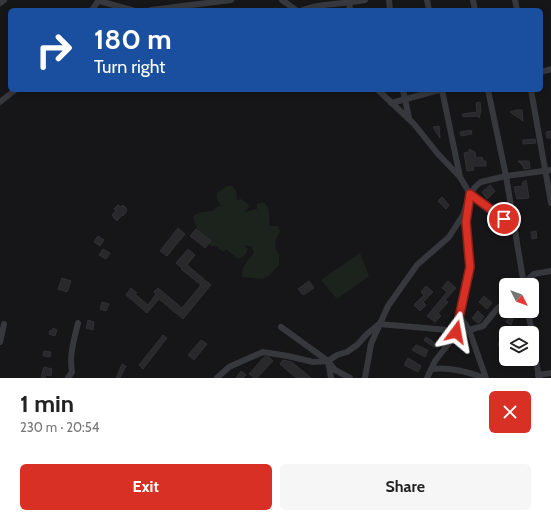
<!DOCTYPE html>
<meta charset="utf-8">
<style>
:root{--surface:#fff;--page:#f6f6f6;--text:#222;--muted:#767676;--accent:#d93025}
body{margin:0;font-family:Cabin,sans-serif;background:var(--page);color:var(--text);height:100vh;display:flex;flex-direction:column;font-size:15px;white-space:nowrap}
*{box-sizing:border-box;margin:0}
p{font-size:13px;color:var(--muted)}
.icon{flex:none;width:22px;height:22px;fill:none;stroke:currentColor;stroke-width:2;stroke-linecap:round;stroke-linejoin:round}
.map{position:relative;height:378px;overflow:hidden}
.details{display:flex;flex-direction:column;background:var(--surface);flex:1}
.details>*{flex:none}
.hud{position:absolute;left:8px;top:8px;width:535px;height:84px;border-radius:6px;box-shadow:0 2px 6px #0003;background:#1a4fa0;color:#fff;overflow:hidden}
.needle{width:26px;rotate:132deg}
.controls{position:absolute;left:499px;top:278px;display:grid;gap:8px}
.controls a{display:grid;place-items:center;width:40px;height:40px;border-radius:6px;background:var(--surface);box-shadow:0 2px 6px #0003;font-size:20px}
.pin{position:absolute;display:grid;place-items:center;width:34px;height:34px;color:#fff;margin:-17px;border:2px solid #fff;border-radius:50%;box-shadow:0 1px 4px #0007}
.me{position:absolute;width:44px;margin:-22px;rotate:13deg;stroke-linejoin:round;filter:drop-shadow(0 0 3px #0008)}
.turn{display:flex;align-items:center;gap:14px;height:84px;padding:0 20px;font-size:18px}
.turn .icon{width:52px;height:52px;stroke-width:2.5}
.turn b{display:block;font-size:28px;line-height:34px}
.round{display:grid;place-items:center;flex:none;width:42px;height:42px;border-radius:6px;background:var(--page)}
.headline{display:flex;align-items:center;justify-content:space-between;height:68px;padding:0 20px}
h1{font-size:24px;font-weight:700;line-height:30px}
.button{display:flex;gap:8px;margin-top:auto;padding:8px 20px}
.button a{flex:1;height:46px;border-radius:6px;background:var(--accent);color:#fff;font-size:16px;font-weight:700;line-height:46px;text-align:center}
.button a+a{background:var(--page);color:var(--text)}
.map>svg:first-child{display:block}
.green{fill:#1c231d}
.building{fill:#29292c;stroke:#303034}
.lines{fill:none;stroke-linecap:round;stroke-linejoin:round}
.minor{stroke:#37383d;stroke-width:6}
.route-casing{stroke:#8d1f18;stroke-width:10}
.route{stroke:#d93025;stroke-width:7}
</style>
<div class="map">
<svg width="551" height="378" viewBox="0 0 551 378">
<rect width="100%" height="100%" fill="#161618"/>
<g class="green">
<path d="M227,186H232L236,191L237,200L241,199L248,204L249,207L245,212L257,209V204L263,202C272,208 268,217 270,226H278L280,232C275,239 273,248 279,255V265L268,276L263,279L242,277C241,267 248,260 254,253L252,247L246,245L245,246L248,249C246,255 244,257 238,259L226,249L223,252L216,246H211C203,238 193,227 194,215L203,212L213,211L217,207L221,206L217,199V193Z"/>
<polygon points="360,253 369,276 337,299 321,280"/>
</g>
<g class="building">
<polygon points="480,102 481,111 479,118 478,116 463,117 462,114 477,112 476,103"/>
<polygon points="516,110 522,110 523,121 510,112"/>
<polygon points="439,126 440,138 433,127"/>
<polygon points="471,130 472,134 461,136 460,132"/>
<polygon points="551,131 551,138 547,138 546,132"/>
<polygon points="535,139 536,143 523,144 523,140"/>
<polygon points="469,149 475,152 476,158 482,157 483,161 486,161 486,166 473,166 474,170 467,171 464,153 469,152"/>
<polygon points="518,161 529,161 530,168 524,169 523,166"/>
<polygon points="526,180 529,198 517,199 514,187 523,186 522,183"/>
<polygon points="490,185 495,191 487,199 482,192"/>
<polygon points="442,197 449,205 446,209 438,201"/>
<polygon points="118,205 121,207 123,205 127,209 125,210 127,211 123,216 122,215 117,221 113,217 114,216 112,215 116,210 114,209"/>
<polygon points="178,228 185,234 167,256 160,251"/>
<polygon points="196,229 211,241 205,248 190,236"/>
<polygon points="536,231 537,238 532,239 531,232"/>
<polygon points="98,236 104,240 100,246 94,242"/>
<polygon points="103,249 110,253 106,259 99,255"/>
<polygon points="188,249 195,255 187,265 211,285 183,319 159,299 147,313 126,295 131,288 137,293 135,294 148,305 156,294 154,292 158,288 182,308 201,285 181,269 182,268 176,263"/>
<polygon points="62,278 71,281 67,292 58,289"/>
<polygon points="309,281 314,288 303,295 298,289"/>
<polygon points="448,281 456,288 445,300 448,302 438,313 441,316 435,322 427,316 447,292 442,288"/>
<polygon points="426,286 433,292 423,302 426,305 420,311 414,305 424,295 421,292"/>
<polygon points="484,296 492,303 487,309 479,302"/>
<polygon points="102,302 109,304 106,311 100,309"/>
<polygon points="478,311 484,317 480,322 478,323 472,318"/>
<polygon points="510,315 514,317 511,325 506,322"/>
<polygon points="88,320 94,322 93,330 86,328"/>
<polygon points="53,328 57,330 55,336 49,334 50,330 52,331"/>
<polygon points="163,335 167,338 143,369 139,365"/>
<polygon points="501,335 506,337 503,348 498,346"/>
<polygon points="426,337 438,345 435,348 424,340"/>
<polygon points="201,340 207,344 194,360 188,355"/>
<polygon points="416,345 428,350 425,357 412,350"/>
<polygon points="44,351 51,352 50,357 43,356"/>
<polygon points="264,357 269,357 273,361 257,378 254,378 249,374"/>
<polygon points="408,358 421,366 418,372 404,365"/>
<polygon points="283,360 292,362 311,378 296,378 280,364"/>
<polygon points="122,364 126,366 120,378 116,378"/>
<polygon points="44,367 52,369 51,376 46,375 45,378 41,377"/>
<polygon points="241,371 246,375 243,378 236,378"/>
</g>
<g class="lines">
<g class="minor">
<polyline points="282,0 296,10"/>
<polyline points="349,0 350,10"/>
<polyline points="389,0 390,10"/>
<polyline points="427,0 429,10"/>
<polyline points="473,0 475,10"/>
<polyline points="515,0 517,10"/>
<polyline points="99,1 132,10"/>
<polyline points="0,3 4,0"/>
<polyline points="92,10 99,0"/>
<polyline points="151,10 231,0"/>
<path d="M303,10C319,3 346,4 365,0"/>
<polyline points="541,72 551,69"/>
<polyline points="378,90 414,124 438,154 460,177 470,194 515,228"/>
<polyline points="403,90 409,118"/>
<polyline points="442,90 460,177"/>
<polyline points="488,90 506,176 524,285"/>
<polyline points="531,90 551,203"/>
<polyline points="0,102 15,90"/>
<polyline points="391,103 439,90"/>
<polyline points="522,285 534,274 551,271"/>
<polyline points="528,311 532,333"/>
<polyline points="459,315 469,330 483,326 497,309 506,301"/>
<polyline points="281,327 328,361 335,370 350,378"/>
<polyline points="456,332 470,267 467,229 468,207"/>
<polyline points="532,336 539,378"/>
<polyline points="0,342 4,324"/>
<path d="M432,369C451,367 467,372 485,378"/>
<polyline points="538,375 551,373"/>
<path d="M68,378L72,372C69,355 74,340 78,323"/>
<polyline points="217,378 229,367 263,352 288,356 313,362 328,361"/>
<polyline points="331,378 328,361 337,355 347,352 357,345 367,334 379,324 448,330 456,332 456,335"/>
<polyline points="365,378 371,344 388,306 417,265 449,237 463,215 470,194 476,186 481,182 506,176 551,170"/>
<polyline points="427,378 435,361 453,338 469,330 486,378"/>
</g>
</g>
<g class="lines">
<g class="route-casing">
<polyline id="route" points="456,332 470,267 466,222 470,194 504,219"/>
</g>
<use href="#route" class="route"/>
</g>
</svg>
<div class="controls">
<a><svg class="needle" viewBox="-14 -14 28 28"><path d="M0-13l5 13h-10z" fill="#e53935"/><path d="M0 13l5-13h-10z" fill="#767676"/></svg></a>
<a><svg class="icon" aria-label="layers" viewBox="0 0 24 24"><path d="M12 4l9 5-9 5-9-5zM3 14l9 5 9-5"/></svg></a>
</div>
<div class="pin" style="left:504px;top:219px;background:#d93025"><svg class="icon" aria-label="arrive" viewBox="0 0 24 24"><path d="M6 21V4h12l-3 4 3 4H6"/></svg></div>
<svg class="me" style="left:456px;top:332px" viewBox="-20 -20 40 40"><path d="M0-17L14 15 0 8-14 15z" fill="#d93025" stroke="#fff" stroke-width="4"/></svg>
<div class="hud">
<div class="turn"><svg class="icon" aria-label="right" viewBox="0 0 24 24"><path d="M7 20v-9h11M14 6l5 5-5 5"/></svg><div><b>180 m</b>Turn right</div></div>
</div>
</div>
<section class="details">
<div class="headline"><div><h1>1 min</h1><p>230 m · 20:54</p></div><a class="round" style="background:#d93025;color:#fff"><svg class="icon" aria-label="close" viewBox="0 0 24 24"><path d="M6 6l12 12M18 6L6 18"/></svg></a></div>
<div class="button"><a>Exit</a><a>Share</a></div>
</section>
